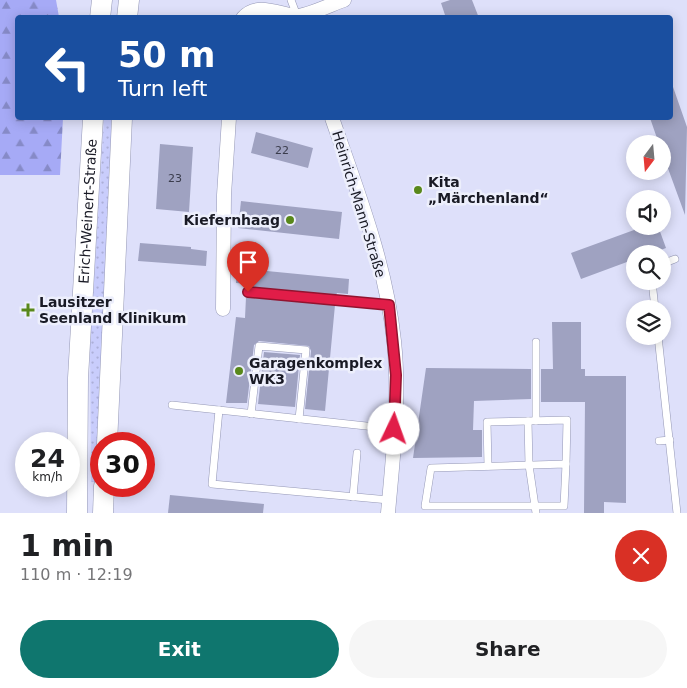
<!DOCTYPE html>
<meta charset="utf-8">
<style>
:root{--surface:#fff;--page:#f6f6f6;--text:#202124;--muted:#757577;--accent:#0f766e}
body{margin:0;font-family:"DejaVu Sans",sans-serif;background:var(--page);color:var(--text);height:100vh;display:flex;flex-direction:column;font-size:19px;white-space:nowrap}
*{box-sizing:border-box;margin:0}
p{font-size:16px;color:var(--muted)}
.icon{flex:none;width:28px;height:28px;fill:none;stroke:currentColor;stroke-width:2;stroke-linecap:round;stroke-linejoin:round}
.map{position:relative;height:513px;overflow:hidden}
.sheet{display:flex;flex-direction:column;background:var(--surface);flex:1}
.sheet>*{flex:none}
.hud{position:absolute;left:15px;top:15px;width:658px;height:105px;border-radius:5px;box-shadow:0 2px 12px #0003;background:#1a4fa0;color:#fff;overflow:hidden}
.needle{width:32px;rotate:196deg}
.fabs{position:absolute;left:626px;top:135px;display:grid;gap:10px}
.fabs a{display:grid;place-items:center;width:45px;height:45px;border-radius:50%;background:var(--surface);box-shadow:0 2px 12px #0003;font-size:25px}
.speed{position:absolute;left:15px;top:432px;display:flex;gap:10px;font-size:25px;font-weight:700;text-align:center}
.speed>*{display:grid;place-content:center;width:65px;height:65px;border-radius:50%;background:var(--surface);box-shadow:0 2px 12px #0003;line-height:1}
.speed small{font-size:12px;font-weight:400}
.speed .limit{border:8px solid #d22;background:#fff;color:#111}
.pin{position:absolute;display:grid;place-items:center;width:42px;height:42px;color:#fff;margin:-51px -21px;border-radius:50% 50% 50% 0;rotate:-45deg;box-shadow:0 0 5px #0007}
.pin .icon{rotate:45deg}
.me{position:absolute;width:55px;margin:-28px;rotate:3deg;stroke-linejoin:round;filter:drop-shadow(0 0 4px #0008)}
.turn{display:flex;align-items:center;gap:18px;height:105px;padding:0 20px;font-size:22px}
.turn .icon{width:65px;height:65px;stroke-width:2.5}
.turn b{display:block;font-size:35px;line-height:42px}
.round{display:grid;place-items:center;flex:none;width:52px;height:52px;border-radius:26px;background:var(--page)}
.summary{display:flex;align-items:center;justify-content:space-between;height:85px;padding:0 20px}
h1{font-size:30px;font-weight:800;line-height:38px}
.primary-button{display:flex;gap:10px;margin-top:auto;padding:10px 20px}
.primary-button a{flex:1;height:58px;border-radius:30px;background:var(--accent);color:#fff;font-size:20px;font-weight:800;line-height:58px;text-align:center}
.primary-button a+a{background:var(--page);color:var(--text)}
.map>svg:first-child{display:block}
.grass{fill:url(#grass-dots)}
.forest{fill:url(#forest-firs)}
.building{fill:#9fa2c1}
.lines{fill:none;stroke-linecap:round;stroke-linejoin:round}
.lane-casing{stroke:#9598b6;stroke-width:8}
.street-casing{stroke:#9598b6;stroke-width:15}
.secondary-casing{stroke:#9598b6;stroke-width:21}
.lane{stroke:#fff;stroke-width:7}
.street{stroke:#fff;stroke-width:14}
.secondary{stroke:#fff;stroke-width:20}
.route-casing{stroke:#92132f;stroke-width:12}
.route{stroke:#e11d48;stroke-width:9}
.poi-dot{fill:#59881b;stroke:#edeffc;stroke-width:2}
.labels{text-anchor:middle;stroke-width:5;stroke-linejoin:round;paint-order:stroke}
.number-label{font-size:11px;fill:#3a3c4c}
.poi-label{font-size:14px;font-weight:bold;fill:#191a25;stroke:#edeffc;text-anchor:start}
.street-label{font-size:14px;fill:#191a25;stroke:#edeffc}
</style>
<div class="map">
<svg width="687" height="513" viewBox="0 0 687 513">
<defs>
<pattern id="grass-dots" width="8" height="8" patternUnits="userSpaceOnUse" patternTransform="scale(1.25)"><rect width="8" height="8" fill="#c9cdfc"/><path d="M2 2h.1M6 6h.1" fill="none" stroke="#acafd8" stroke-width="1.8" stroke-linecap="round"/></pattern>
<pattern id="forest-firs" width="22" height="20" patternUnits="userSpaceOnUse" patternTransform="scale(1.25)"><rect width="22" height="20" fill="#a6aaf6"/><path d="M5 1l3.5 6h-7zM16 11l3.5 6h-7z" fill="#868ac7"/></pattern>
</defs>
<rect width="100%" height="100%" fill="#dee0fa"/>
<polygon class="grass" points="104,118 111,118 111,167 96,482 91,482 90,346"/>
<polygon class="forest" points="0,0 56,0 59,17 18,18 18,118 63,118 60,175 0,175"/>
<g class="building">
<polygon points="450,0 472,0 479,18 446,18 441,3"/>
<polygon points="672,84 687,127 685,215 662,152 662,144 659,144 650,118 670,118"/>
<polygon points="256,132 313,148 308,168 251,153"/>
<polygon points="160,144 193,147 189,212 156,209"/>
<polygon points="241,201 342,212 339,239 238,228"/>
<polygon points="645,226 658,226 666,248 650,254 635,254 635,259 581,279 571,253"/>
<polygon points="140,243 191,247 191,249 207,251 206,266 138,261"/>
<polygon points="237,268 349,279 348,294 337,293 336,295 247,287 248,284 236,283"/>
<polygon points="246,297 335,305 325,411 305,409 311,351 309,346 259,341 254,345 247,403 226,403 236,317 245,318"/>
<polygon points="552,322 581,322 581,369 585,369 585,376 626,376 626,503 604,502 604,513 584,513 585,402 541,402 541,369 553,369"/>
<polygon points="264,352 300,355 295,407 258,404"/>
<polygon points="426,368 531,369 531,399 474,401 473,430 482,430 482,457 413,458"/>
<polygon points="170,495 264,504 263,513 168,513"/>
</g>
<g class="lines">
<g class="lane-casing">
<g id="lane">
<polyline points="291,0 297,16"/>
<polyline points="662,264 675,259"/>
<polyline points="652,281 655,309"/>
<polyline points="248,292 389,305"/>
<polyline points="658,336 677,513"/>
<polyline points="536,342 536,421"/>
<polyline points="172,405 394,429"/>
<polyline points="219,410 212,484 389,500"/>
<polyline points="251,414 259,346 306,350 299,419"/>
<polyline points="528,421 529,465 536,513"/>
<polyline points="659,441 670,440"/>
<polygon points="566,464 564,506 425,506 431,468"/>
<polyline points="488,466 487,422 567,420 566,464"/>
<polyline points="353,497 357,453"/>
</g>
</g>
<g class="street-casing">
<g id="street">
<path d="M243,18C257,2 278,14 295,16C305,17 332,4 344,0"/>
<path d="M332,118C357,190 386,264 394,341C400,398 393,456 388,513"/>
<polyline points="223,309 224,195 229,118"/>
</g>
</g>
<g class="secondary-casing">
<g id="secondary">
<polyline points="100,18 102,0"/>
<polyline points="127,18 129,0"/>
<polyline points="107,444 122,118"/>
<path id="s1" d="M77,513L78,378L93,118"/>
<polyline points="103,513 104,486"/>
</g>
</g>
<use href="#lane" class="lane"/>
<use href="#street" class="street"/>
<use href="#secondary" class="secondary"/>
</g>
<g class="lines">
<g class="route-casing">
<polyline id="route" points="248,292 389,305 396,375 394,429"/>
</g>
<use href="#route" class="route"/>
</g>
<g class="poi-dot">
<circle cx="418" cy="190" r="5"/>
<circle cx="290" cy="220" r="5"/>
<path d="M25.5 302.5h5v5h5v5h-5v5h-5v-5h-5v-5h5z"/>
<circle cx="239" cy="371" r="5"/>
</g>
<g class="labels">
<g class="number-label">
<text x="282" y="154">22</text>
<text x="175" y="182">23</text>
</g>
<g class="poi-label">
<text x="428" y="187">Kita<tspan x="428" dy="16">„Märchenland“</tspan></text>
<text x="280" y="225" text-anchor="end">Kiefernhaag</text>
<text x="39" y="307">Lausitzer<tspan x="39" dy="16">Seenland Klinikum</tspan></text>
<text x="249" y="368">Garagenkomplex<tspan x="249" dy="16">WK3</tspan></text>
</g>
<g class="street-label">
<text transform="translate(359 204) rotate(73)" y="5">Heinrich-Mann-Straße</text>
<text dy="5" stroke="none"><textPath href="#s1" startOffset="302">Erich-Weinert-Straße</textPath></text>
</g>
</g>
</svg>
<div class="fabs">
<a><svg class="needle" viewBox="-14 -14 28 28"><path d="M0-13l5 13h-10z" fill="#e53935"/><path d="M0 13l5-13h-10z" fill="#757577"/></svg></a>
<a><svg class="icon" aria-label="sound" viewBox="0 0 24 24"><path d="M4 9h4l5-4v14l-5-4H4zM17 9q2 3 0 6"/></svg></a>
<a><svg class="icon" aria-label="search" viewBox="0 0 24 24"><circle cx="10" cy="10" r="6"/><path d="M15 15l6 6"/></svg></a>
<a><svg class="icon" aria-label="layers" viewBox="0 0 24 24"><path d="M12 4l9 5-9 5-9-5zM3 14l9 5 9-5"/></svg></a>
</div>
<div class="speed"><div>24<small>km/h</small></div><div class="limit">30</div></div>
<div class="pin" style="left:248px;top:292px;background:#d93025"><svg class="icon" aria-label="arrive" viewBox="0 0 24 24"><path d="M6 21V4h12l-3 4 3 4H6"/></svg></div>
<svg class="me" style="left:394px;top:429px" viewBox="-20 -20 40 40"><circle r="19" fill="#fff"/><path d="M0-13L10 11 0 6-10 11z" fill="#e11d48"/></svg>
<div class="hud">
<div class="turn"><svg class="icon" aria-label="left" viewBox="0 0 24 24"><path d="M17 20v-9H6M10 6l-5 5 5 5"/></svg><div><b>50 m</b>Turn left</div></div>
</div>
</div>
<section class="sheet">
<div class="summary"><div><h1>1 min</h1><p>110 m · 12:19</p></div><a class="round" style="background:#d93025;color:#fff"><svg class="icon" aria-label="close" viewBox="0 0 24 24"><path d="M6 6l12 12M18 6L6 18"/></svg></a></div>
<div class="primary-button"><a>Exit</a><a>Share</a></div>
</section>
